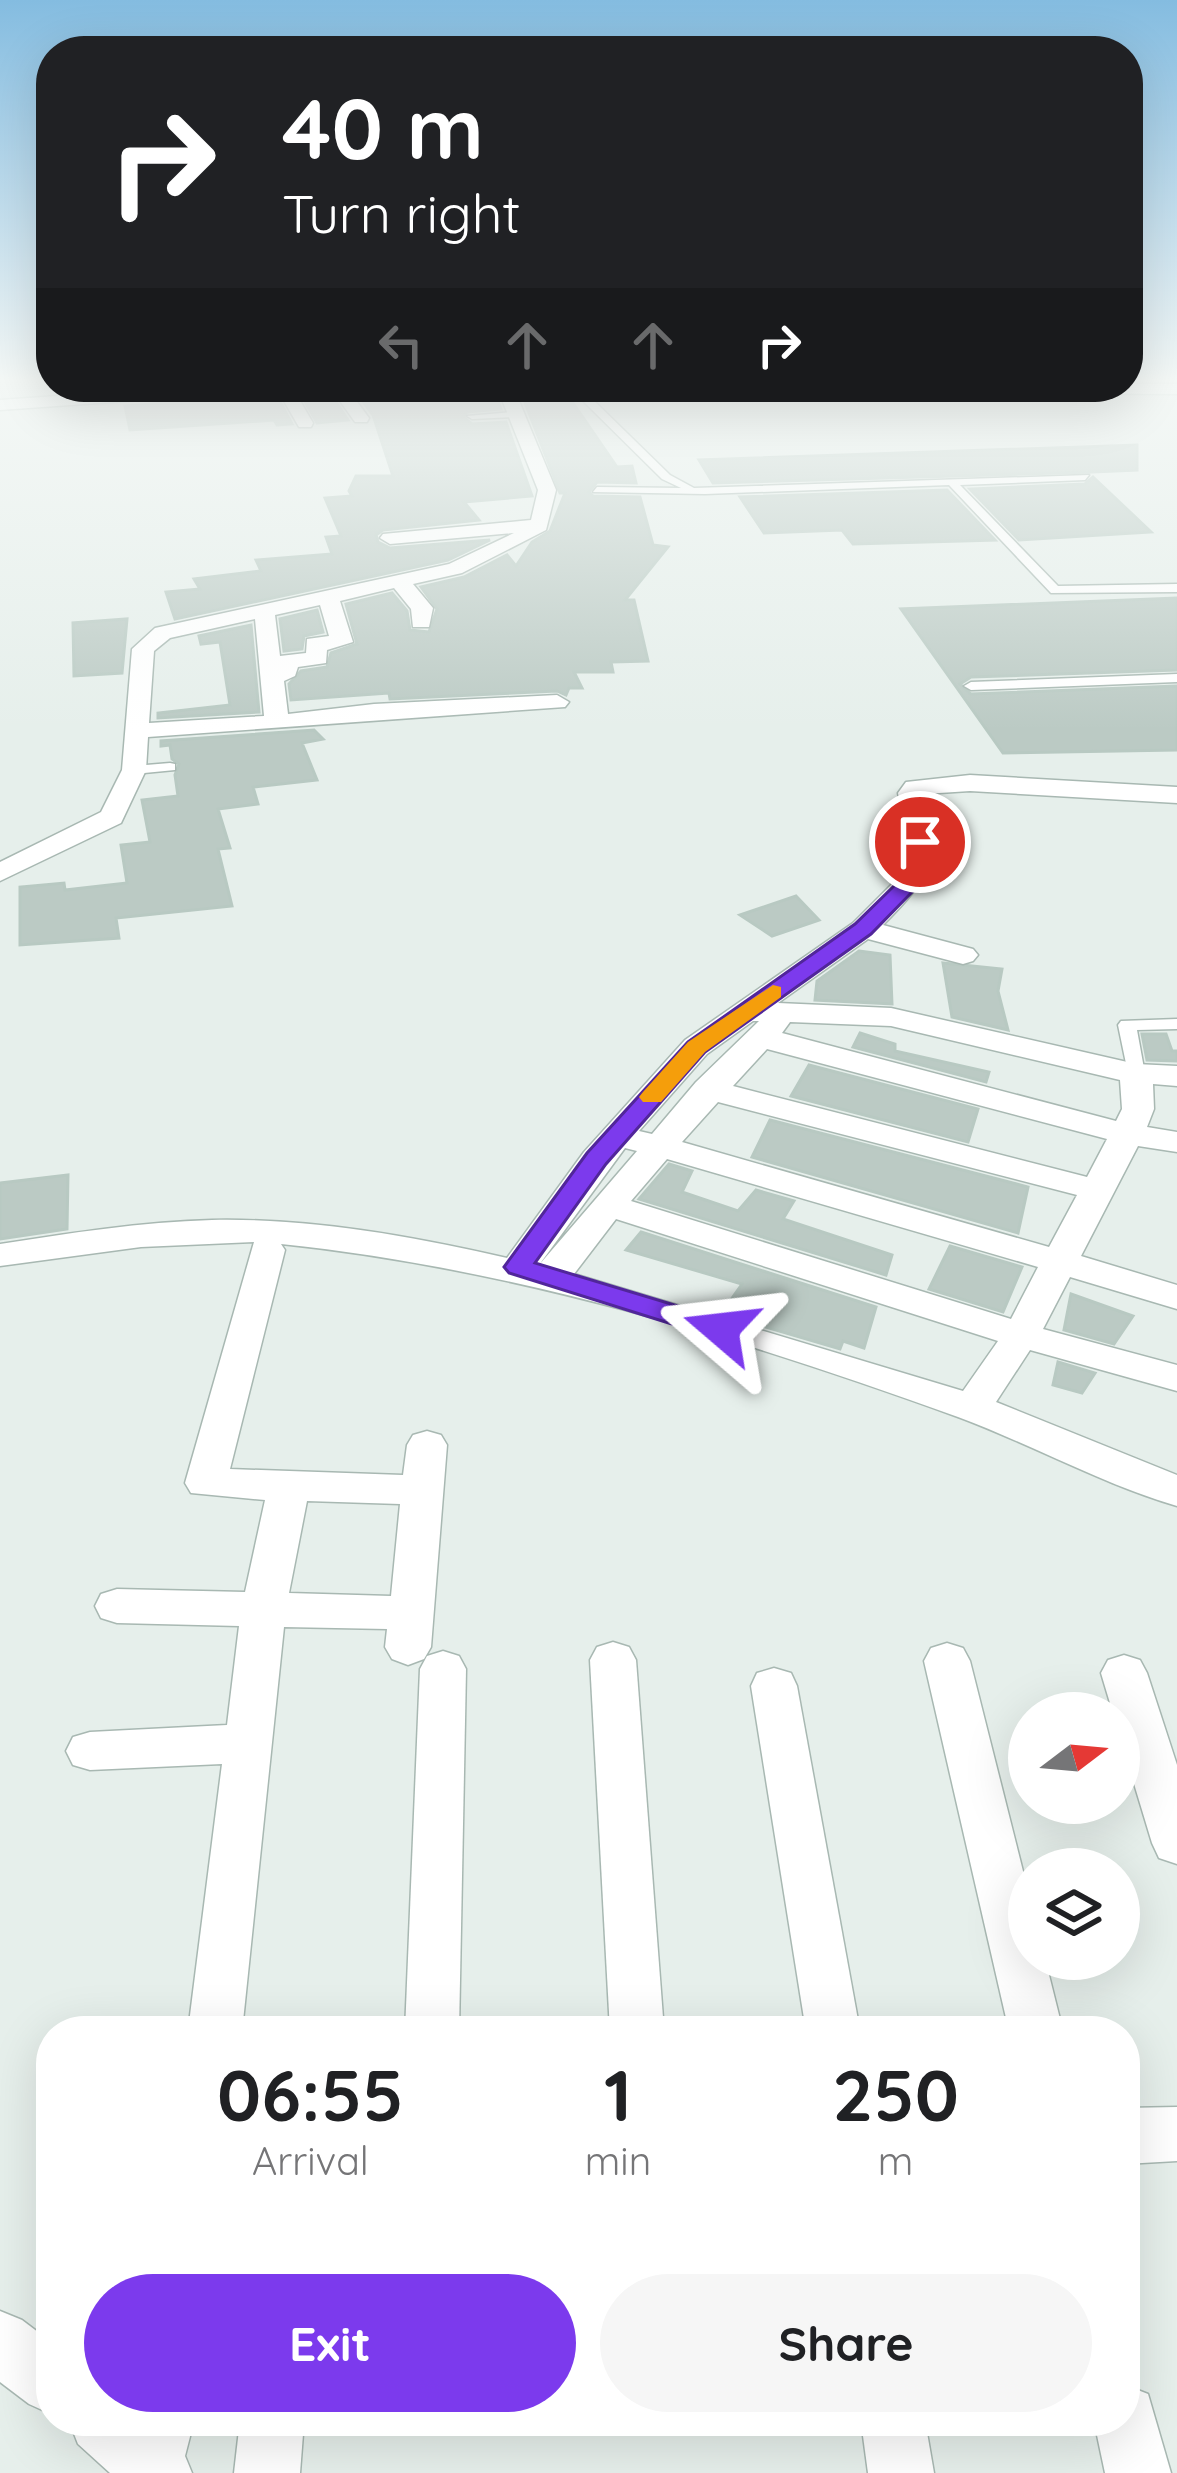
<!DOCTYPE html>
<style>
:root{--surface:#fff;--page:#f6f6f6;--text:#202124;--muted:#757577;--accent:#7c3aed}
body{margin:0;font-family:Quicksand,sans-serif;background:var(--page);color:var(--text);height:100vh;display:flex;flex-direction:column;font-size:45px;white-space:nowrap}
*{box-sizing:border-box;margin:0}
p{font-size:39px;color:var(--muted)}
.icon{flex:none;width:66px;height:66px;fill:none;stroke:currentColor;stroke-width:2;stroke-linecap:round;stroke-linejoin:round}
.map{position:relative;flex:1;overflow:hidden}
.details{position:absolute;left:36px;top:2016px;width:1104px;height:420px;display:flex;flex-direction:column;background:var(--surface);border-radius:48px;box-shadow:0 12px 48px #0002}
.details>*{flex:none}
.guide{position:absolute;left:36px;top:36px;width:1107px;height:366px;border-radius:48px;box-shadow:0 12px 48px #0002;background:#202124;color:#fff;overflow:hidden}
.needle{width:78px;rotate:74deg}
.tools{position:absolute;left:1008px;top:1692px;display:grid;gap:24px}
.tools a{display:grid;place-items:center;width:132px;height:132px;border-radius:50%;background:var(--surface);box-shadow:0 12px 48px #0002;font-size:60px}
.pin{position:absolute;display:grid;place-items:center;width:102px;height:102px;color:#fff;margin:-51px;border:6px solid #fff;border-radius:50%;box-shadow:0 3px 12px #0007}
.me{position:absolute;width:132px;margin:-66px;rotate:287deg;stroke-linejoin:round;filter:drop-shadow(0 0 9px #0008)}
.turn{display:flex;align-items:center;gap:42px;height:252px;padding:0 48px;font-size:54px}
.turn .icon{width:156px;height:156px;stroke-width:2.5}
.turn b{display:block;font-size:84px;line-height:102px}
.lanes{display:flex;align-items:center;height:114px;padding:0 48px;background:#0003;justify-content:center;gap:60px;direction:ltr}
.lanes .off{opacity:.35}
.eta{display:flex;justify-content:space-evenly;align-items:center;height:204px;text-align:center}
.eta b{font-size:72px;font-weight:700;line-height:84px}
.primary-button{display:flex;gap:24px;margin-top:auto;padding:24px 48px}
.primary-button a{flex:1;height:138px;border-radius:72px;background:var(--accent);color:#fff;font-size:48px;font-weight:700;line-height:138px;text-align:center}
.primary-button a+a{background:var(--page);color:var(--text)}
.map>svg:first-child{display:block}
.building{fill:#bbcac4;stroke:#b8c9c2;stroke-width:3}
.lines{fill:none;stroke-linecap:round;stroke-linejoin:round}
.service-casing{stroke:#a8b8b2;stroke-width:3}
.minor-casing{stroke:#a8b8b2;stroke-width:3}
.service{fill:#fff;fill-rule:evenodd}
.minor{fill:#fff;fill-rule:evenodd}
.route{fill:#7c3aed;stroke:#51269a;stroke-width:3}
.slow{fill:#f59e0b}
</style>
<div class="map">
<svg width="1177" height="2473" viewBox="0 0 1177 2473">
<rect width="100%" height="100%" fill="#e6efeb"/>
<g class="building">
<polygon points="267,387 272,387 292,424 277,425 274,420 130,430 125,406 255,396"/>
<polygon points="297,387 326,387 348,420 317,423"/>
<polygon points="353,388 493,388 501,409 467,412 463,417 472,424 506,422 532,496 464,502 479,520 383,530 376,535 378,542 390,548 490,540 448,560 175,619 166,592 200,589 194,579 261,571 256,560 332,554 326,537 341,536 325,498 352,496 349,491 356,476 393,476 373,415"/>
<polygon points="524,400 573,403 617,467 632,466 636,483 597,482 589,492 593,496 640,497 653,545 668,547 625,600 634,600 648,661 611,662 613,672 574,672 582,688 569,688 566,695 557,691 390,699 389,693 291,700 289,684 301,671 327,667 331,653 357,644 346,604 392,593 407,611 410,630 429,632 437,609 421,587 464,577 507,555 516,566 532,542 550,531 565,493 560,493"/>
<polygon points="1137,445 1137,470 1092,472 713,483 699,460"/>
<polygon points="1093,477 1151,532 1019,540 970,489 1085,484"/>
<polygon points="947,490 995,540 853,544 842,530 764,533 740,497"/>
<polygon points="1177,598 1177,670 971,677 960,684 971,694 1177,686 1177,750 1003,753 901,609"/>
<polygon points="317,610 323,632 304,636 302,649 284,651 280,619"/>
<polygon points="127,619 122,673 74,676 73,623"/>
<polygon points="251,625 259,712 158,718 158,713 230,705 220,642 201,644 199,636"/>
<polygon points="314,730 323,739 302,743 317,780 253,787 258,804 218,809 230,848 218,849 232,906 116,918 119,938 20,945 20,887 64,883 65,890 127,883 121,845 150,842 142,800 178,796 175,775 179,764 172,759 170,745 161,746 161,741"/>
<polygon points="796,896 819,920 772,936 740,915"/>
<polygon points="859,951 890,955 892,1004 815,1000 817,981"/>
<polygon points="943,963 1002,969 998,991 1008,1030 952,1017"/>
<polygon points="860,1033 895,1044 895,1051 989,1072 986,1082 853,1047"/>
<polygon points="1142,1034 1166,1034 1172,1051 1177,1051 1177,1061 1147,1060"/>
<polygon points="809,1065 978,1109 968,1142 791,1096"/>
<polygon points="770,1120 1028,1187 1018,1233 752,1157"/>
<polygon points="669,1164 692,1171 682,1192 738,1211 756,1190 794,1201 783,1219 892,1255 886,1275 639,1199"/>
<polygon points="68,1175 67,1229 0,1239 0,1183"/>
<polygon points="641,1232 876,1307 864,1348 843,1341 840,1349 721,1314 742,1284 626,1250"/>
<polygon points="950,1246 1022,1267 1003,1312 929,1289"/>
<polygon points="1071,1294 1133,1316 1114,1344 1064,1330"/>
<polygon points="1058,1362 1095,1373 1082,1393 1053,1385"/>
</g>
<g class="lines">
<g class="service-casing">
<g id="service">
<polygon points="546,391 587,394 670,475 694,488 1089,475 1085,480 960,485 1058,586 1177,584 1177,592 1051,593 949,485 705,494 593,492 597,487 681,488 662,479 581,399 543,396"/>
<polygon points="514,412 517,417 472,419 467,416"/>
<polygon points="1177,674 1177,682 971,690 964,686 971,682"/>
<polygon points="170,763 175,764 175,770 134,774 127,770 134,766"/>
<polygon points="1177,1019 1177,1029 1137,1030 1145,1074 1136,1080 1129,1078 1118,1025 1121,1021"/>
</g>
</g>
<g class="minor-casing">
<g id="minor">
<polygon points="1128,384 1177,384 1177,394 885,392 877,387"/>
<polygon points="187,387 263,387 255,392 0,410 0,400"/>
<polygon points="276,387 292,387 313,423 311,427 299,427"/>
<polygon points="330,387 346,387 369,418 367,422 355,422"/>
<path d="M497,387H647L639,392L517,396L556,490L546,530L462,573L413,584L433,608L429,627H413L411,609L394,588L340,601L353,642L327,650L326,663L298,667L295,676L284,681L288,714L374,704L557,695L569,702L565,707L148,737L146,770L121,823L0,881V862L101,812L122,770L132,649L155,628L449,564L514,533L390,544L380,538L383,534L531,520L538,490ZM320,605L329,636L307,639L306,653L280,656L275,615ZM255,619L264,716L149,723L154,651L170,638Z"/>
<path d="M970,775L1177,787V803L970,791L924,794C937,863 932,876 883,925L973,949L978,955L973,961L963,964L868,939L778,1003L891,1008L1136,1064L1177,1066V1086L1153,1084L1154,1109L1147,1127L1177,1132V1152L1138,1146L1081,1256L1177,1285V1309L1070,1277L1043,1329L1177,1365V1391L1030,1350L996,1402L1177,1475V1506C1102,1484 1031,1444 958,1417C740,1338 512,1268 281,1244L285,1250L230,1469L403,1475L407,1445L413,1435L427,1431L441,1435L447,1445L431,1647L424,1659L408,1665L392,1659L385,1647L387,1629L284,1627L242,2031H188L222,1764L90,1770L73,1765L66,1751L73,1737L90,1732L227,1725L239,1626L117,1623L101,1618L95,1606L101,1594L117,1589L245,1592L265,1500L191,1493L185,1483L254,1242L141,1247L0,1266V1244C70,1233 141,1222 212,1220C311,1218 411,1236 507,1258L584,1152L685,1040L853,923L895,881L907,842L898,793L906,782ZM753,1021H759L696,1082L652,1134L639,1131L707,1054ZM790,1022L891,1026L1120,1080L1122,1109L1116,1121L782,1033ZM767,1049L1107,1139L1087,1177L733,1086ZM718,1102L1077,1195L1049,1247L682,1142ZM625,1148L637,1151L539,1265ZM667,1159L1038,1267L1011,1319L631,1201ZM616,1219L998,1341L963,1391L574,1274ZM307,1501L400,1504L391,1596L289,1593Z"/>
<polygon points="613,1642 629,1647 636,1660 664,2031 610,2031 590,1660 597,1647"/>
<polygon points="947,1643 963,1648 970,1661 1029,1895 1029,1959 1045,1959 1063,2031 1009,2031 924,1661 931,1648"/>
<polygon points="443,1651 459,1656 466,1669 459,2031 405,2031 420,1669 427,1656"/>
<polygon points="1124,1655 1140,1660 1147,1673 1177,1765 1177,1864 1159,1858 1152,1843 1119,1734 1119,1713 1113,1713 1101,1673 1108,1660"/>
<polygon points="774,1668 791,1673 797,1686 860,2031 806,2031 751,1686 757,1673"/>
<polygon points="1177,2107 1177,2161 1125,2164 1125,2108"/>
<polygon points="0,2311 22,2320 51,2342 51,2414 29,2404 0,2382"/>
<polygon points="1125,2385 1148,2394 1171,2473 1105,2473 1094,2421 1125,2421"/>
<polygon points="69,2421 194,2421 185,2456 192,2473 110,2473 78,2444"/>
<polygon points="240,2421 304,2421 300,2473 234,2473"/>
<polygon points="861,2421 925,2421 934,2473 868,2473"/>
</g>
</g>
<use href="#service" class="service"/>
<use href="#minor" class="minor"/>
</g>
<linearGradient id="sky" x2="0" y2="1"><stop stop-color="#84bce0"/><stop offset="0.52" stop-color="#f4f8f6"/><stop offset="1" stop-color="#f4f8f6" stop-opacity="0"/></linearGradient>
<rect width="1177" height="730" fill="url(#sky)"/>
<polygon class="route" points="920,835 930,842 915,889 871,934 705,1052 606,1164 535,1263 731,1322 735,1329 731,1336 710,1336 509,1273 504,1267 587,1153 688,1042 855,924 898,882 910,842"/>
<polygon class="slow" points="773,985 781,987 781,997 705,1052 661,1102 643,1102 639,1097 643,1092 688,1042"/>
</svg>
<div class="tools">
<a><svg class="needle" viewBox="-14 -14 28 28"><path d="M0-13l5 13h-10z" fill="#e53935"/><path d="M0 13l5-13h-10z" fill="#757577"/></svg></a>
<a><svg class="icon" aria-label="layers" viewBox="0 0 24 24"><path d="M12 4l9 5-9 5-9-5zM3 14l9 5 9-5"/></svg></a>
</div>
<div class="pin" style="left:920px;top:842px;background:#d93025"><svg class="icon" aria-label="arrive" viewBox="0 0 24 24"><path d="M6 21V4h12l-3 4 3 4H6"/></svg></div>
<svg class="me" style="left:721px;top:1329px" viewBox="-20 -20 40 40"><path d="M0-17L14 15 0 8-14 15z" fill="#7c3aed" stroke="#fff" stroke-width="4"/></svg>
<div class="guide">
<div class="turn"><svg class="icon" aria-label="right" viewBox="0 0 24 24"><path d="M7 20v-9h11M14 6l5 5-5 5"/></svg><div><b>40 m</b>Turn right</div></div>
<div class="lanes"><svg class="icon off" aria-label="left" viewBox="0 0 24 24"><path d="M17 20v-9H6M10 6l-5 5 5 5"/></svg><svg class="icon off" aria-label="ahead" viewBox="0 0 24 24"><path d="M12 20V5M6 11l6-6 6 6"/></svg><svg class="icon off" aria-label="ahead" viewBox="0 0 24 24"><path d="M12 20V5M6 11l6-6 6 6"/></svg><svg class="icon" aria-label="right" viewBox="0 0 24 24"><path d="M7 20v-9h11M14 6l5 5-5 5"/></svg></div>
</div>
<section class="details">
<div class="eta">
<div><b>06:55</b><p>Arrival</p></div>
<div><b>1</b><p>min</p></div>
<div><b>250</b><p>m</p></div>
</div>
<div class="primary-button"><a>Exit</a><a>Share</a></div>
</section>
</div>
